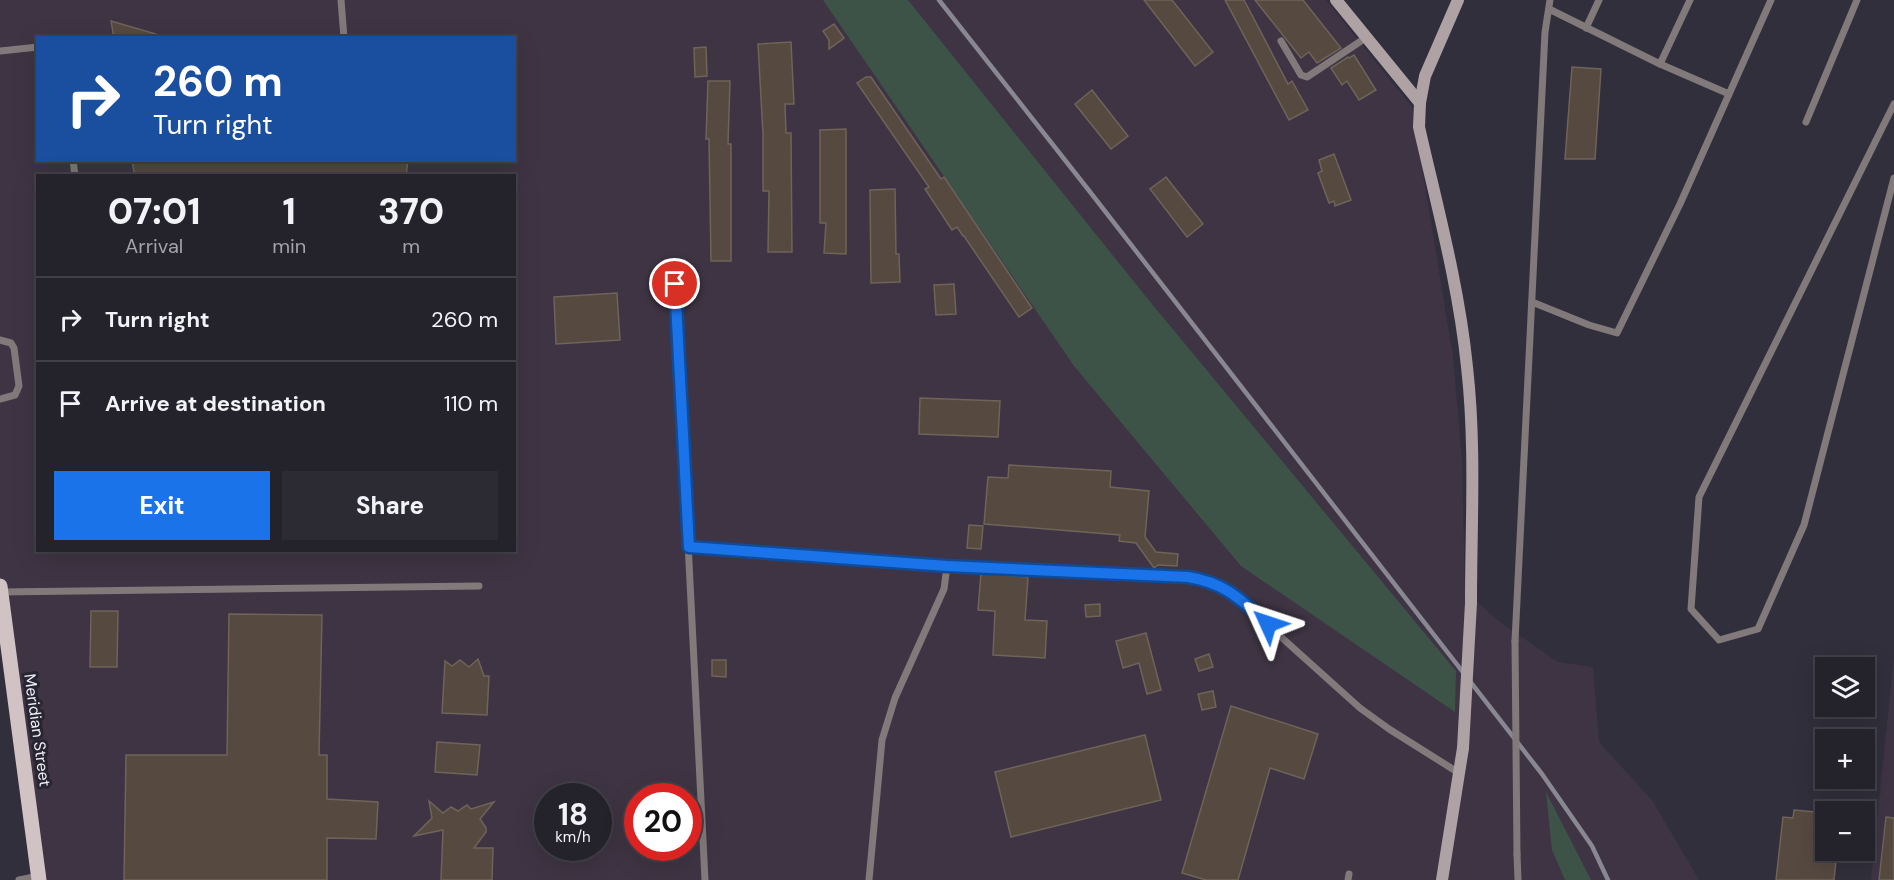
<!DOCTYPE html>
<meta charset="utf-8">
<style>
:root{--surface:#24232c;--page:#2c2b34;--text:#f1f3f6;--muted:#a3a4a9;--line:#414048;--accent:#1a73e8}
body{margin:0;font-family:"DM Sans",sans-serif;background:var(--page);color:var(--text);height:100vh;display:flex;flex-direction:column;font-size:22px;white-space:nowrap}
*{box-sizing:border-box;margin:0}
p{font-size:20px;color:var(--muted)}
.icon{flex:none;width:33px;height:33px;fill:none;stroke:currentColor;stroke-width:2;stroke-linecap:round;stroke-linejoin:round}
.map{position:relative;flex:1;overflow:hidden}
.sheet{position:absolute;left:36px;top:174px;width:480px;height:378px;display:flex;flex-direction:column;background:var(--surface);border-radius:0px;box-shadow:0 6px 24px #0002,0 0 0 2px var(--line)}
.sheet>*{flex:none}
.hud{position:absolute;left:36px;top:36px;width:480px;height:126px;border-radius:0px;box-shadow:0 6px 24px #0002,0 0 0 2px var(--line);background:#1a4fa0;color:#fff;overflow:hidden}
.tools{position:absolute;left:1815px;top:657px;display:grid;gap:12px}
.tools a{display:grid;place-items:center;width:60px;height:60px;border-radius:0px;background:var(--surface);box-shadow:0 6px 24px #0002,0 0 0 2px var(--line);font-size:30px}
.speed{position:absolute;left:534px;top:783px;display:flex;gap:12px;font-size:30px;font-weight:700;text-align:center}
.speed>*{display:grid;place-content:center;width:78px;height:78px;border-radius:50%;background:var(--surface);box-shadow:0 6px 24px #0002,0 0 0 2px var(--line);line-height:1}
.speed small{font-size:15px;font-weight:400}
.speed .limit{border:9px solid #d22;background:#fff;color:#111}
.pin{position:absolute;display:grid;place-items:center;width:51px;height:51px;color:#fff;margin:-26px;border:3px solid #fff;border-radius:50%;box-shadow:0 2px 6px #0007}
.me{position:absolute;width:66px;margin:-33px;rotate:312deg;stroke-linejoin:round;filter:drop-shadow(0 0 4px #0008)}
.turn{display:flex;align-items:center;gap:21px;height:126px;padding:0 18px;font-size:27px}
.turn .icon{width:78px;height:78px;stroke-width:2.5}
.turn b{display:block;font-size:42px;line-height:51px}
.eta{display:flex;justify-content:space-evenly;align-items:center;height:102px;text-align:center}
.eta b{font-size:36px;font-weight:800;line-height:42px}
.button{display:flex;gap:12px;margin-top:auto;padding:12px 18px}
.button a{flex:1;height:69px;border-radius:0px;background:var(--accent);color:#fff;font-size:24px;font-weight:800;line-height:69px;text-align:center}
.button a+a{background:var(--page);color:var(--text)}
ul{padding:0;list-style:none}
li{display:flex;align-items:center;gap:18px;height:84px;padding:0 18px;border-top:2px solid var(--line)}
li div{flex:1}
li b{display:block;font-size:22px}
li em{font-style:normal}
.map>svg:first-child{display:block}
.commercial{fill:#3e3443;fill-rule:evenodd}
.green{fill:#3e5348}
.building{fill:#554940;stroke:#6f635a;stroke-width:1.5}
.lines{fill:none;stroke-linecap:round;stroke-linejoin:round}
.lane{stroke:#81797a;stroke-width:7}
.secondary{stroke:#aea2a4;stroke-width:12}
.primary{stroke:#d1c2c4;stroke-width:15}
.rail{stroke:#888792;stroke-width:4.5}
.lane-bridge{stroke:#81797a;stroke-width:7}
.secondary-bridge{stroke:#aea2a4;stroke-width:12}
.route-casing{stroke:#114b97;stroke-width:15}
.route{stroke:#1a73e8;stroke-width:10}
.labels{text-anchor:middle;stroke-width:6;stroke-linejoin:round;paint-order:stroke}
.street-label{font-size:16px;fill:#f0eff7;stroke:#272531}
</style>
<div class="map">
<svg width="1894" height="880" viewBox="0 0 1894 880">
<rect width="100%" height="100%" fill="#302f3b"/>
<g class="commercial">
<path d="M0,0H1326L1412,107L1453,356L1462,460L1465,591L1500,622L1558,662L1593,667L1599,742L1652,800L1699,880H36L0,632ZM38,38H514V160H38ZM38,176H514V550H38ZM548,796H598V848H548ZM638,796H688V848H638Z"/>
<polygon points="1894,657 1894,880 1871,880 1877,820"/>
</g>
<g class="green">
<polygon points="823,0 908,0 1147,298 1456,671 1455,712 1241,566 1074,366"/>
<polygon points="1546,792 1591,880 1565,880 1552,850"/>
</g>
<g class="building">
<polygon points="1144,0 1172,0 1213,52 1195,66"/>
<polygon points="1225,0 1244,0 1288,84 1292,81 1308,110 1289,120"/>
<polygon points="1255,0 1303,0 1341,48 1317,63 1309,52 1301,58"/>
<polygon points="111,21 156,34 156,38 114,38"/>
<polygon points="834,24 844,38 829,49 829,40 823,31"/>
<polygon points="791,42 794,104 785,104 786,133 791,133 792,252 768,252 769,191 763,191 763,134 758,44"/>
<polygon points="706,47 707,76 695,77 694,48"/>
<polygon points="1354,55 1376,90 1359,100 1347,81 1342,85 1331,68 1348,57 1349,58"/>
<polygon points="1572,67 1601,69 1595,159 1565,159"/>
<polygon points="866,77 871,77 941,179 944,177 1032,308 1019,317 964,236 963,236 957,227 952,230 925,189 929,187 857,83"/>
<polygon points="708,81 730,81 728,144 731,144 731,261 711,261 709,139 706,139"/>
<polygon points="1092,90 1128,136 1111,149 1075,104"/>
<polygon points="846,129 846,254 824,253 826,223 820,223 820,130"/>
<polygon points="1334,154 1351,200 1335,206 1334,201 1329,203 1318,173 1322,171 1319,160"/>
<polygon points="132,160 408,160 406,176 154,176 134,172"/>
<polygon points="1166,177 1203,224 1187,237 1150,189"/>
<polygon points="895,189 896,254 899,254 900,282 871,283 870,190"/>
<polygon points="954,284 956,314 936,315 934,285"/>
<polygon points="617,293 620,340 556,344 554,297"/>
<polygon points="920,398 1000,401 998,437 919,434"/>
<polygon points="1009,465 1111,471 1110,487 1149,491 1145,537 1156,552 1178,554 1177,566 1158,565 1154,568 1136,543 1119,541 1120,535 984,524 988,477 1008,478"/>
<polygon points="969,525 983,526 981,549 967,548"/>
<polygon points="981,573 1028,577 1025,620 1047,621 1045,658 993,655 995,611 978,610"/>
<polygon points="1100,604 1100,616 1086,617 1085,605"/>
<polygon points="91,611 118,611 117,667 90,667"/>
<polygon points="229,614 322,615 319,755 327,755 327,799 378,802 376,839 327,838 327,880 124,880 126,755 227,755"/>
<polygon points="1146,633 1161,690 1147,694 1139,663 1123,668 1116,641"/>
<polygon points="1209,654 1213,667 1199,671 1195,659"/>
<polygon points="478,659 484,676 489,676 487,715 442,713 445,661 452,666 460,660 469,667"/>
<polygon points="712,660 726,660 726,677 712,676"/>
<polygon points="1213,691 1216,707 1202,710 1198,694"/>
<polygon points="1231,706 1318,734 1304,779 1270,768 1238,880 1206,880 1182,873"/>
<polygon points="1145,735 1161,800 1011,837 995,772"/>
<polygon points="437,742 480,745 477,775 435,772"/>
<polygon points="429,801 443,813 451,807 458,811 467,805 471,809 494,802 480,819 486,828 486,832 474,848 493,848 492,880 441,880 443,830 414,836 432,818"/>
<polygon points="1794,810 1826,813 1826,850 1837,850 1834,880 1776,880 1783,817 1793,818"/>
<polygon points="1886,817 1894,818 1894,880 1879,880"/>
</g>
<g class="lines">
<g class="lane">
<polyline points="341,0 344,38"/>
<polyline points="1549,9 1660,64 1729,94"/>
<polyline points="1586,28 1599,0"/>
<polyline points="1281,41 1301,75 1307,77 1367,37"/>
<polyline points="0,51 38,47"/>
<polyline points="1660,64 1690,0"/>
<polyline points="1894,104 1699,497 1691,609 1719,640 1758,629 1804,525 1894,178"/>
<polyline points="1806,122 1857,0"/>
<polyline points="73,160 75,176"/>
<polyline points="675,284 705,880"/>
<polyline points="1532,302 1589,325 1617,333 1680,204 1771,0"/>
<polyline points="0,340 11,343 14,348 19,386 15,395 0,399"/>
<polyline points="689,547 947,566 1188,577 1209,580 1232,593 1360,708 1389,729 1459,773"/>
<polyline points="1,592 479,586"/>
<polyline points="1515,641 1545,32 1550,0"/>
<polyline points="1517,854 1518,880"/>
<polyline points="19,880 39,876"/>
<polyline points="869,880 882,740 895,698 944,589 947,566"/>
<polyline points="1348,880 1349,874"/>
</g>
<g class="secondary">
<polyline points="1336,0 1420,103"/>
<path d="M1458,0L1425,76L1420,103L1419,127C1437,206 1459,286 1467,367C1476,445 1471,525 1471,603"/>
<polyline points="1442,880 1463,748"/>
</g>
<polyline class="primary" points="0,586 39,880"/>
<polyline class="rail" points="939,0 1087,188 1542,774 1592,846 1608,880"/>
<polyline class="lane-bridge" points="1515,641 1517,854"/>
<polyline class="secondary-bridge" points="1463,748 1471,603"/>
</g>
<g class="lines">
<g class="route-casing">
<path id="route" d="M675,284L689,547L947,566L1188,577C1226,583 1241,600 1268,624"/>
</g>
<use href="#route" class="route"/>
</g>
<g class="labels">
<g class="street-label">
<text transform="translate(38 730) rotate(82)" y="6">Meridian Street</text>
</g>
</g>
</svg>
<div class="tools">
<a><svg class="icon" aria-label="layers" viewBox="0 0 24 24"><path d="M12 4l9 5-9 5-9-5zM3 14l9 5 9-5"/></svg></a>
<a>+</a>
<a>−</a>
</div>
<div class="speed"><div>18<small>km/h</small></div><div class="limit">20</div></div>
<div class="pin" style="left:675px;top:284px;background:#d93025"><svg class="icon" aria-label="arrive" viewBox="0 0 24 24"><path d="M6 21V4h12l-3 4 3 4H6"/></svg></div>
<svg class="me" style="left:1268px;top:624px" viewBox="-20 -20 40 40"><path d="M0-17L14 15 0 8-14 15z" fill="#1a73e8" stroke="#fff" stroke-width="4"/></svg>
<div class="hud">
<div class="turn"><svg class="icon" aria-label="right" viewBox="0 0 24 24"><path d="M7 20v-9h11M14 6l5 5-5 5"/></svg><div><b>260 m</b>Turn right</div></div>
</div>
<section class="sheet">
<div class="eta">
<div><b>07:01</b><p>Arrival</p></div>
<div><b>1</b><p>min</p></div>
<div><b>370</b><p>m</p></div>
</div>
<ul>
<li><svg class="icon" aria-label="right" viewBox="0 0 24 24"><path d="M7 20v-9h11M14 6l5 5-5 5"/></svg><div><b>Turn right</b></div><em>260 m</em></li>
<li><svg class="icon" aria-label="arrive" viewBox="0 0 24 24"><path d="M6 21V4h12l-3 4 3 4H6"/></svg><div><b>Arrive at destination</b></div><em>110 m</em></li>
</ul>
<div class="button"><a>Exit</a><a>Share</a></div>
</section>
</div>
